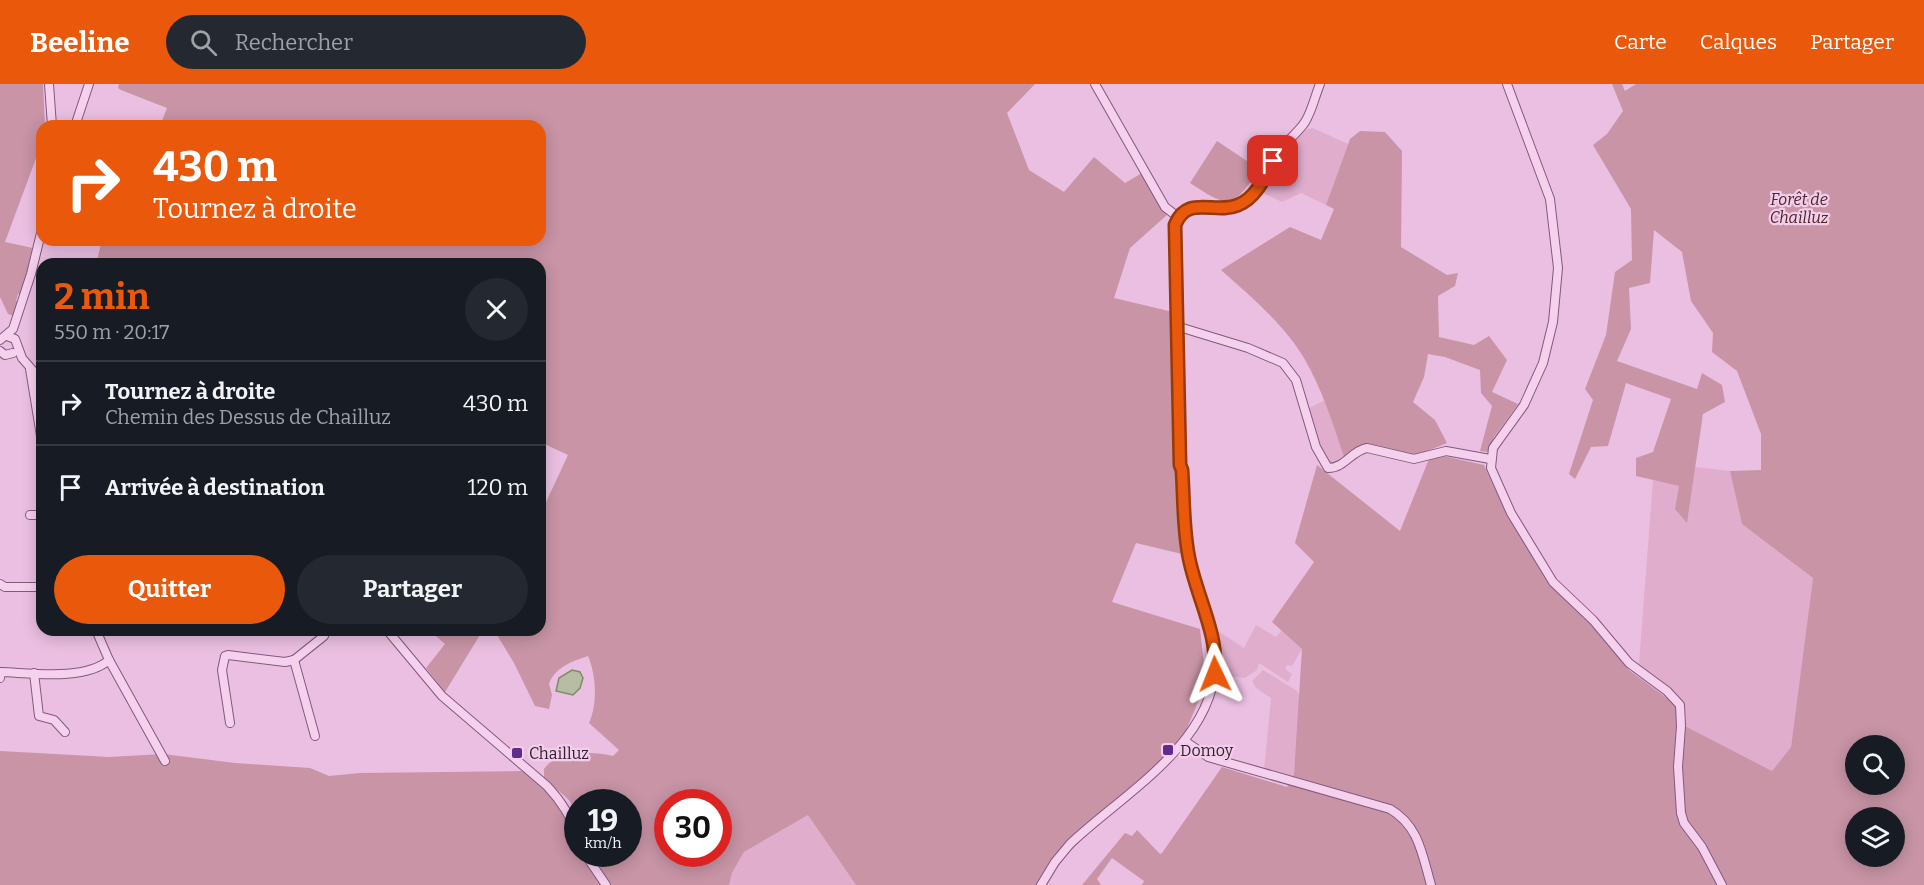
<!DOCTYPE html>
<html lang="fr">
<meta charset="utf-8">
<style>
:root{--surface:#171b24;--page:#242831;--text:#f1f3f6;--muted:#9ea1a6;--line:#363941;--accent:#ea580c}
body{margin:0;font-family:Bitter,serif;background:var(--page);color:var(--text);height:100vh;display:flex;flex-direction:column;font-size:22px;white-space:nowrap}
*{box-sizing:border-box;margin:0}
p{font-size:20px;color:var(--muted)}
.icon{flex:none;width:33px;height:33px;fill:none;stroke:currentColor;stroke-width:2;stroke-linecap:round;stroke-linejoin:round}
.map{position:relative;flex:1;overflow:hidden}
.details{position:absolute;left:36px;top:174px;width:510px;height:378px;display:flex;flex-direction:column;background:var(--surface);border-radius:18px;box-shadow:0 3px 15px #0003}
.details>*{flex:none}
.top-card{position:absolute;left:36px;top:36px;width:510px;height:126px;border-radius:18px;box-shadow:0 3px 15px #0003;background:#ea580c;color:#fff;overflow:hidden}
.controls{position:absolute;left:1845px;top:651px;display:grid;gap:12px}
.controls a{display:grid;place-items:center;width:60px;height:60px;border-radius:50%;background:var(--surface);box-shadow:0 3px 15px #0003;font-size:30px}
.speed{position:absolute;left:564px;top:705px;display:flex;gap:12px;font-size:30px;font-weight:700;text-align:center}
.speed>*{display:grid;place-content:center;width:78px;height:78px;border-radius:50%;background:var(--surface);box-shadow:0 3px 15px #0003;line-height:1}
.speed small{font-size:15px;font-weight:400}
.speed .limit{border:9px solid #d22;background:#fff;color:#111}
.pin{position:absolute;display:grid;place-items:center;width:51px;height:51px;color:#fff;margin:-26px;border-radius:12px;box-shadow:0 3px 9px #0006}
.me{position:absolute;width:66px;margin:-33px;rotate:358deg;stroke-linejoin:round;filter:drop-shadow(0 0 4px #0008)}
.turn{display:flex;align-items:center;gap:21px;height:126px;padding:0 18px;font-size:27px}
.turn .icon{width:78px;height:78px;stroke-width:2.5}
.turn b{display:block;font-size:42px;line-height:51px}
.round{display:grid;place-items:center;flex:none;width:63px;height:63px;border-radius:32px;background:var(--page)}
.headline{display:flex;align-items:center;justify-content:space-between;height:102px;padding:0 18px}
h1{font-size:36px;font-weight:700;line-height:45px;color:var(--accent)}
.action{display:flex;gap:12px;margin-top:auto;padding:12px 18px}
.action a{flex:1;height:69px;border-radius:36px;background:var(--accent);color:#fff;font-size:24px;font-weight:700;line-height:69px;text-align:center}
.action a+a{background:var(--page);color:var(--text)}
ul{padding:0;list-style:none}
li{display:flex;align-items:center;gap:18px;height:84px;padding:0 18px;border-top:2px solid var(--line)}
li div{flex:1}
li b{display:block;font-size:22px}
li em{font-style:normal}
header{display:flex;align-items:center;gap:36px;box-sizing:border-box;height:84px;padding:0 30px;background:var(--accent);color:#fff}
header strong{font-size:28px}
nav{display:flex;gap:33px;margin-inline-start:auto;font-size:21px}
.search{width:420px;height:54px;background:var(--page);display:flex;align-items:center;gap:15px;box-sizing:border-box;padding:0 21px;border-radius:33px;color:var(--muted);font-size:22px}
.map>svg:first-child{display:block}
.farmland{fill:#e0adcd}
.green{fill:#c894a6;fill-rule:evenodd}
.water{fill:#b7bda2;stroke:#818a6a;stroke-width:1.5}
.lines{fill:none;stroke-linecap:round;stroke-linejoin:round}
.minor-casing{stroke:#825880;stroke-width:10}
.minor{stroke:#f6d1ee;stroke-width:8}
.route-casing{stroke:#983908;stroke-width:15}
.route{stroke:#ea580c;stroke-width:10}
.poi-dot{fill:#5f2c8e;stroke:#f3ceea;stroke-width:2}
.labels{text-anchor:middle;stroke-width:4.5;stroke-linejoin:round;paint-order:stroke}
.park-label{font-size:16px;font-style:italic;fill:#4e242d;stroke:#f3ceea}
.poi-label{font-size:16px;fill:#331c32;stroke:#f3ceea;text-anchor:start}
</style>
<header>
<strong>Beeline</strong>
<div class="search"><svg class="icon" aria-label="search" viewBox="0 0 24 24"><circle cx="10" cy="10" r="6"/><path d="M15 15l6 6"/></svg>Rechercher</div>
<nav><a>Carte</a><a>Calques</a><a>Partager</a></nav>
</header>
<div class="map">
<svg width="1924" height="801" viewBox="0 0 1924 801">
<rect width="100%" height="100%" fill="#ebbfe1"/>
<g class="farmland">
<polygon points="1313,44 1348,60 1326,121 1301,109 1282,118 1259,107 1283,68 1296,54 1308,45"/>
<polygon points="1325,316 1331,327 1344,373 1339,379 1331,380 1317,358 1309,324"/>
<polygon points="1695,383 1730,387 1742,440 1813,494 1791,663 1772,687 1678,639 1676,621 1638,592 1653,396 1679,402 1687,439"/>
<polygon points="1256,541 1276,553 1282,546 1302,565 1292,582 1287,581 1285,585 1292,590 1288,598 1259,579 1257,586 1245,594 1221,591 1218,547 1244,564"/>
<polygon points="1263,586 1297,607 1300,612 1294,690 1291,694 1264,686 1271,614 1256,604 1252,597"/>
<polygon points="808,731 856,801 729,801 732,789 744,768"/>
</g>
<g class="green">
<polygon points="0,0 43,0 45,42 42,42 42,58 5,158 33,164 21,210 18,210 16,217 18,218 14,232 8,230 0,213"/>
<path d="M119,0H1035L1007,29L1029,86L1064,108L1094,73L1125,99L1142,89L1168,130L1130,164L1114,214L1173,228L1172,340L1182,470L1136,459L1112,518L1200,545L1206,599L1180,661L1064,773L1047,801H856L808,731L744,768L732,789L729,801H0V667L109,673L163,670L235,679L310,684L329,692L360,689L524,687L577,737L578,770H628V718H578L577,730L569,716L544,694V685C557,666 592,667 613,672L619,666L589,639C598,620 596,590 588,572C573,577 555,583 549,600L552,611L549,625L535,622L514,579L494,546H540V431L568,371L540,358V180H96L102,156H540V42H160L167,24L121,6L118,4ZM668,718H718V770H668Z"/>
<path d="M1612,0H1622L1625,7L1636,0H1924V801H1142L1144,797L1112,774L1097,795L1101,801H1082L1125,749L1132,752L1137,746L1160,770L1162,769L1222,683L1287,703L1294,690L1302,565L1272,538L1314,478L1295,459L1317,381L1400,447L1429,375L1439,371L1484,381L1494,403L1553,504L1601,551L1629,586L1676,621L1679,639L1772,687L1791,663L1813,494L1742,440L1730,387L1761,386V350L1737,287L1712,268L1713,249L1691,217L1682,168L1654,146L1650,199L1629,204L1631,245L1617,277L1697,305L1702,289L1722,301L1725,318L1703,330L1687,439L1675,425L1679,402L1636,392V374L1653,368L1671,315L1626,299L1608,362L1591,363L1575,395L1569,390L1593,316L1585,305L1606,251L1615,188L1632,176L1631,125L1593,61L1607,50L1623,27ZM1856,662H1894V700H1856ZM1856,734H1894V772H1856Z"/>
<path d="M1360,47L1385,48L1402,67L1401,163L1447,191L1458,189L1455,202L1438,212L1439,253L1474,261L1489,252L1507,276L1492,308L1518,320L1494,353L1488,368L1480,367L1492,322L1481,309L1480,286L1445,273L1428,270L1424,293L1413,318L1435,336L1447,359L1415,372L1364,360L1344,373C1333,339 1322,305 1304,274C1284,240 1250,212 1221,186L1290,143L1321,156L1334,125L1326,121L1350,55Z"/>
<path d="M1217,57L1259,85C1233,126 1228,124 1190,99Z"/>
<polygon points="429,546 483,546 445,608 426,584 445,560"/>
</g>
<polygon class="water" points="572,586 580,588 583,594 580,604 573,611 556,607 559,594"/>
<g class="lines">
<g class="minor-casing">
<g id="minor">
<polyline points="49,0 52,42"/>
<polyline points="1095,0 1165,123 1178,133"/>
<polyline points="1507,0 1550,115 1558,184 1553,238 1543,279 1524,321 1493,364 1491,384 1511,429 1553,498 1593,536 1629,579 1667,607 1680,621 1681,642 1678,683 1681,729 1684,739 1702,763 1722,801"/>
<polyline points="75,42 89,0"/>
<path d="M1176,242L1248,264L1283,279L1296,296L1316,363L1328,384C1345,384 1351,367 1367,364L1414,375L1446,367L1490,375"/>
<polyline points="7,252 15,255 22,274 42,297"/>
<polyline points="0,256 13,245 31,190 42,145"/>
<polyline points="0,267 5,271 13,269"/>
<polyline points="30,285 42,358"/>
<polyline points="30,431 42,431"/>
<polyline points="0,500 5,503 42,503"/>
<polyline points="96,546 109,576 165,677"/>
<path d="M387,546L442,612L547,702C562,718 570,732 578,752"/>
<polyline points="294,576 315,652"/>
<polyline points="294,576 324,552 326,546"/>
<polyline points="34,589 39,632 54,636 65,648"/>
<path d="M0,594L1,588C31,589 85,597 109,576"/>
<polyline points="230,639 222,586 225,572 228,571 285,578 294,576"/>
<path d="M1185,657L1208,673L1390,725C1419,742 1422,770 1431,801"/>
<polyline points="585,770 606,801"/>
<path d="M1041,801L1055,778L1070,760C1127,706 1226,653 1215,561C1212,541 1203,524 1197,504C1192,486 1188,469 1185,450L1176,268L1175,141C1188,107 1220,134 1243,119C1262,106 1268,84 1280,66C1287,56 1298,49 1305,38C1312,27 1315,12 1320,0"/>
</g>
</g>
<use href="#minor" class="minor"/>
</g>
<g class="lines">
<g class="route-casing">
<path id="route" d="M1215,590C1218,548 1197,514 1189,474C1183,445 1184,415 1182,386L1180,381L1175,141C1187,110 1215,131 1238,121C1256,114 1265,93 1273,77"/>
</g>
<use href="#route" class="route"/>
</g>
<g class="poi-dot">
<rect x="1162" y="660" width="12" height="12" rx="3"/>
<rect x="511" y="663" width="12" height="12" rx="3"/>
</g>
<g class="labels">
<g class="park-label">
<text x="1799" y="121">Forêt de<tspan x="1799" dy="18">Chailluz</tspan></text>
</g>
<g class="poi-label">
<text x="1180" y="672">Domoy</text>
<text x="529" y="675">Chailluz</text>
</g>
</g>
</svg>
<div class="controls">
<a><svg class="icon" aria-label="search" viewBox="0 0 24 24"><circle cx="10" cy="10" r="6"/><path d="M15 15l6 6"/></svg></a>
<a><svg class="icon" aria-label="layers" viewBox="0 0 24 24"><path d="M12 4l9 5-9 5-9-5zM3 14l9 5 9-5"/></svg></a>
</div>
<div class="speed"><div>19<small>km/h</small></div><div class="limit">30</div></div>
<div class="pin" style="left:1273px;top:77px;background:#d93025"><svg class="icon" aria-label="arrive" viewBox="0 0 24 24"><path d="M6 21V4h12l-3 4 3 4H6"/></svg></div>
<svg class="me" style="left:1215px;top:590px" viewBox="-20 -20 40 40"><path d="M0-17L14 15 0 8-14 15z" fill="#ea580c" stroke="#fff" stroke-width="4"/></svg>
<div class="top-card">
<div class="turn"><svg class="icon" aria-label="right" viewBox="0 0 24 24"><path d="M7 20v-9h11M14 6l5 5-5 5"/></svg><div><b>430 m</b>Tournez à droite</div></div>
</div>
<section class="details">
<div class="headline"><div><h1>2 min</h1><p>550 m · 20:17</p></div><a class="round"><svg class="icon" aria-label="close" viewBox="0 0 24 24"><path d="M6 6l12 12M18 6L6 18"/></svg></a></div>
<ul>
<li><svg class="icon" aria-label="right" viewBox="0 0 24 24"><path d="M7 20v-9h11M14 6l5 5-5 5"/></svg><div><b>Tournez à droite</b><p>Chemin des Dessus de Chailluz</p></div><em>430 m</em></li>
<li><svg class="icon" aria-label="arrive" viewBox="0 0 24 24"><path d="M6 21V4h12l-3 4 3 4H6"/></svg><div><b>Arrivée à destination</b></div><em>120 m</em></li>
</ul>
<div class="action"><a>Quitter</a><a>Partager</a></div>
</section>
</div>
